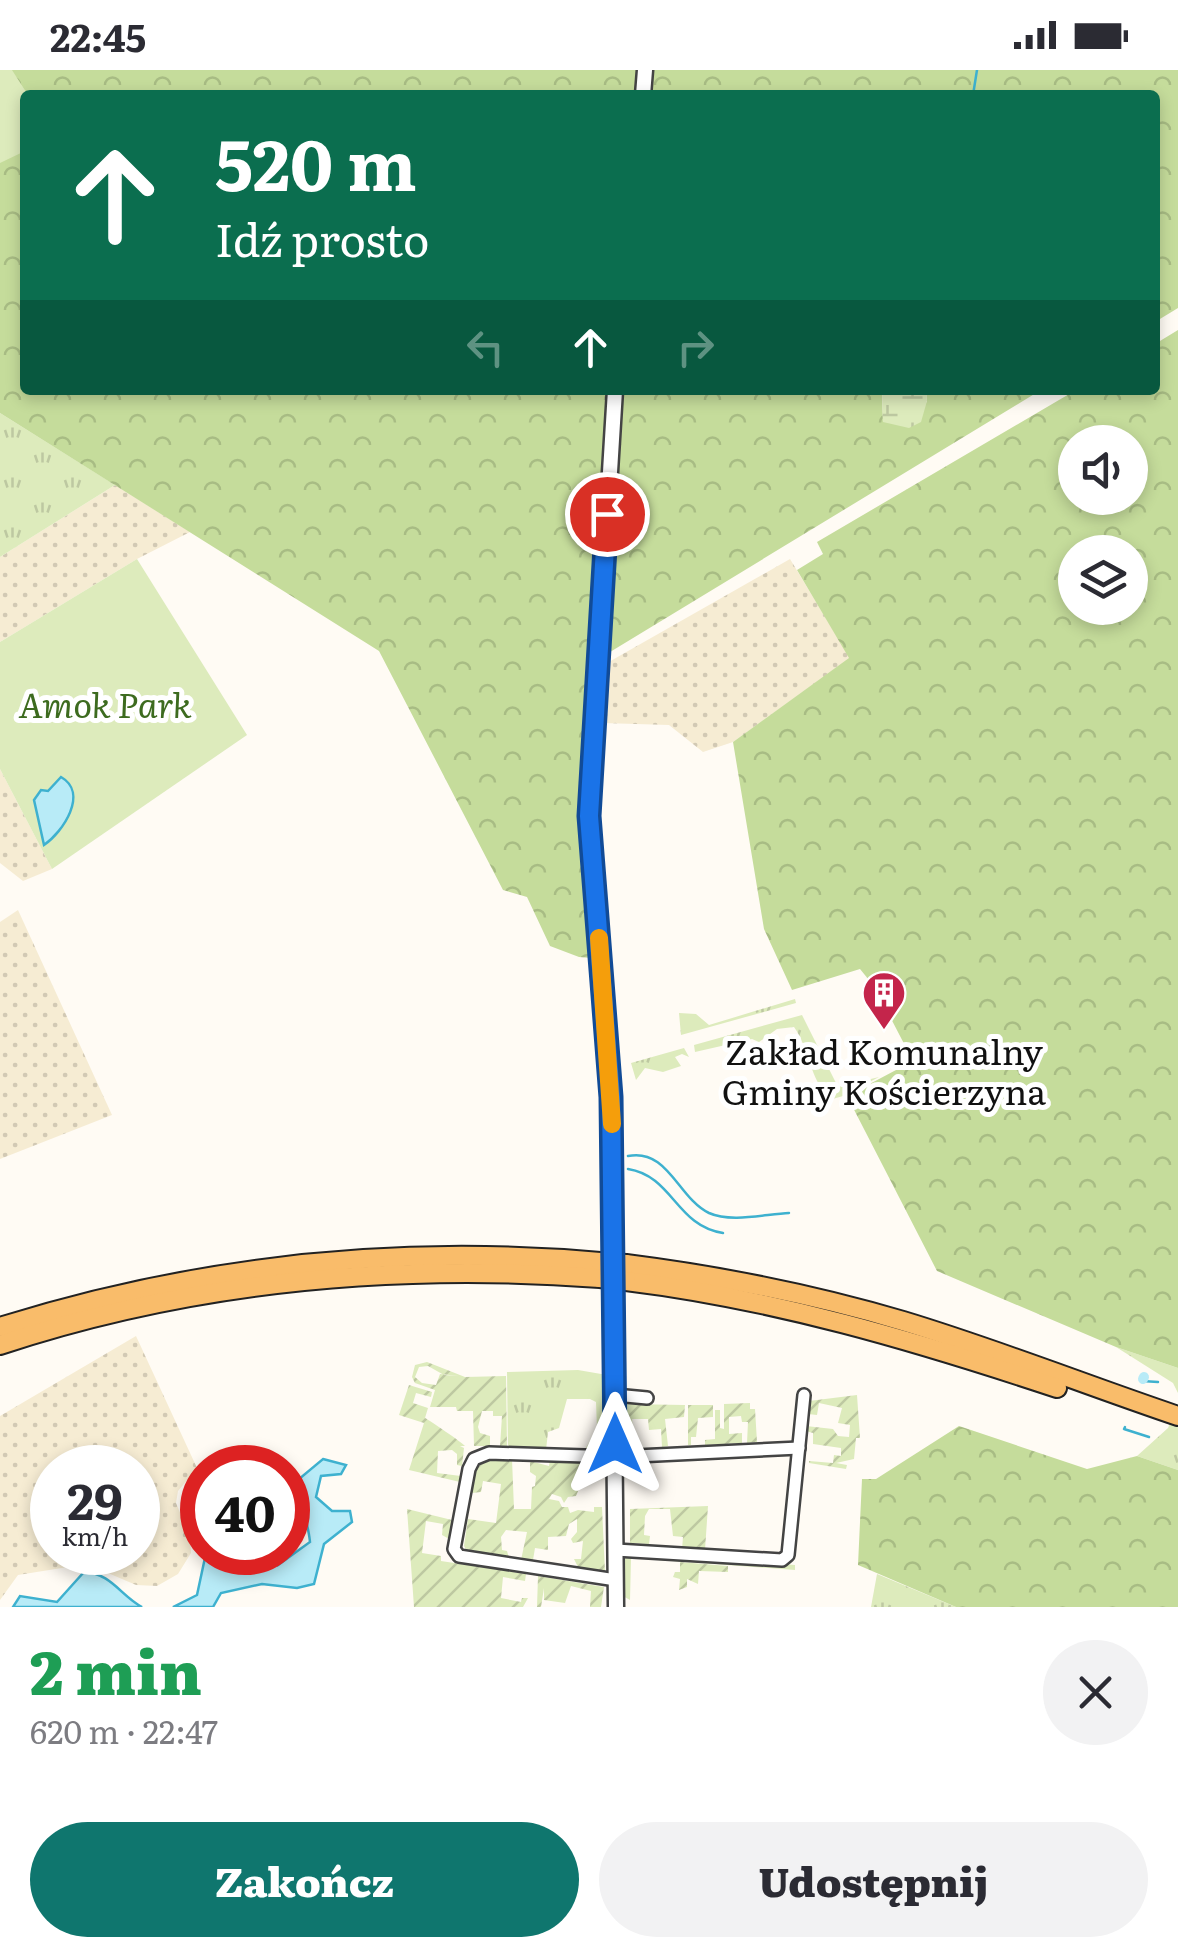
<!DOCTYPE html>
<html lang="pl">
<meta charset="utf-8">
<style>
:root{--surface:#fff;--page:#f2f2f3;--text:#2b2b33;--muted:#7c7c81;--accent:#0f766e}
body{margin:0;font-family:Literata,serif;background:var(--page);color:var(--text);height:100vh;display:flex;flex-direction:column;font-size:38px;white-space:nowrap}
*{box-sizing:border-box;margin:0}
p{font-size:32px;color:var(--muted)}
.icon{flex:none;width:55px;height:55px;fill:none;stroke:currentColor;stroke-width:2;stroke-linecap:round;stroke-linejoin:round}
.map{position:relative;height:1537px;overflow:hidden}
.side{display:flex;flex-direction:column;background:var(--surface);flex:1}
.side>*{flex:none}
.top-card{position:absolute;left:20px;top:20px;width:1140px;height:305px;border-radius:10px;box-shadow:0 5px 15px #0003;background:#0b6e4f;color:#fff;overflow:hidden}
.controls{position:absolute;left:1058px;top:355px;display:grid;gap:20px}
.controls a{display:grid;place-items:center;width:90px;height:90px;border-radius:50%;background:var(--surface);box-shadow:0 5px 15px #0003;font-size:50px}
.speed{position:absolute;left:30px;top:1375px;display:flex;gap:20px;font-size:50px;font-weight:700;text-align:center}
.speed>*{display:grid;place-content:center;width:130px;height:130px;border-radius:50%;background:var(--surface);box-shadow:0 5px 15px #0003;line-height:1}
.speed small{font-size:25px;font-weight:400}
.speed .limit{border:15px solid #d22;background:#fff;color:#111}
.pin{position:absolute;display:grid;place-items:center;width:85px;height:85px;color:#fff;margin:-42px;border:5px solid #fff;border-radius:50%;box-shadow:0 2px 10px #0007}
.me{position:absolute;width:110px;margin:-55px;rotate:0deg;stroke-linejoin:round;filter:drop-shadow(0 0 8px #0008)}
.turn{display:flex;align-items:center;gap:35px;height:210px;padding:0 30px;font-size:45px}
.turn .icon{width:130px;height:130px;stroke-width:2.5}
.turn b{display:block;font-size:70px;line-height:85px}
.lanes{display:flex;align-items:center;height:95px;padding:0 30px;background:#0003;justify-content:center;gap:50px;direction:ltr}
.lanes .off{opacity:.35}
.round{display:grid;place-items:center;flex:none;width:105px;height:105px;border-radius:52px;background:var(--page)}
.overview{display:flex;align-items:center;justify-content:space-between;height:170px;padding:0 30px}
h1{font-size:60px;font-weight:800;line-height:75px;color:#1e9e55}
.primary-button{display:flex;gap:20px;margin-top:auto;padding:20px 30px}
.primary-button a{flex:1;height:115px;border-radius:60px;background:var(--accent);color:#fff;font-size:40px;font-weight:800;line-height:115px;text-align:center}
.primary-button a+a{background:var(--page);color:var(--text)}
.status{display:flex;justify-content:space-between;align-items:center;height:70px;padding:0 50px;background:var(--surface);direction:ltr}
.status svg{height:28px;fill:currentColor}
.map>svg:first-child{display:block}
.farmland{fill:url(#farmland-dots);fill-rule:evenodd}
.grass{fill:url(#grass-tufts)}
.forest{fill:url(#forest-crowns);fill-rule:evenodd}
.wetland{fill:url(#wetland-marsh)}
.park{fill:#ddebbc}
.garden{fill:url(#garden-furrows);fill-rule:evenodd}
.water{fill:#b8ebf7;stroke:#3eb1cf;stroke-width:2.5}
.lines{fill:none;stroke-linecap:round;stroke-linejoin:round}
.stream{stroke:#3eb1cf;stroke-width:2.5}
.canal{stroke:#b8ebf7;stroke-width:10}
.minor-casing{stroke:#444;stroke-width:16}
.tertiary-casing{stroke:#444;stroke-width:19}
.primary-casing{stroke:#222;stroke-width:22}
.minor{stroke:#fff;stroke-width:11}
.tertiary{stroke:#fff;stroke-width:14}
.primary{stroke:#f9bc6a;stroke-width:18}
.primary-bridge-casing{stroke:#222;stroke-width:22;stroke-linecap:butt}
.primary-bridge{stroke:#f9bc6a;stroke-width:18}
.route-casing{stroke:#114b97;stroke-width:25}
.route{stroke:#1a73e8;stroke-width:18}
.slow{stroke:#f59e0b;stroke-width:18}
.labels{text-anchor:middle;stroke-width:10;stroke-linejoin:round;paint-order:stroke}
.park-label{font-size:35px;font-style:italic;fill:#3d6b1f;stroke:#fff}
.poi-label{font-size:35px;fill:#111;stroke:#fff}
</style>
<div class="status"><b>22:45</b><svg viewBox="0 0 49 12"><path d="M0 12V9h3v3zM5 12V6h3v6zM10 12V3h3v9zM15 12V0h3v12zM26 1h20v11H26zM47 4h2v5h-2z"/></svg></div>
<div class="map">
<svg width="1178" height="1537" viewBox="0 0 1178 1537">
<defs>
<pattern id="farmland-dots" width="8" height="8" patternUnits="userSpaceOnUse" patternTransform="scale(2.5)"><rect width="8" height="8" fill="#f6ecd3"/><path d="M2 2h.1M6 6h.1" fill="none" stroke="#d2c9b4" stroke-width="1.8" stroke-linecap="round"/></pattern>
<pattern id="grass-tufts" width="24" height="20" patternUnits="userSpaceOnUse" patternTransform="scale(2.5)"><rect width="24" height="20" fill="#ddebbc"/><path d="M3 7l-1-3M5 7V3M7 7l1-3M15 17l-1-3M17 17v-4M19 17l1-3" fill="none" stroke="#bdc8a1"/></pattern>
<pattern id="forest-crowns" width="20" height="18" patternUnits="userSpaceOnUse" patternTransform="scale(2.5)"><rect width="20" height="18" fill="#c5dc9b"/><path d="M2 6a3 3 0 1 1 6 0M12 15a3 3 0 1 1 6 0" fill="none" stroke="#a8bc84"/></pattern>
<pattern id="wetland-marsh" width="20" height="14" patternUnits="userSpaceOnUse" patternTransform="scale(2.5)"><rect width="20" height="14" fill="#ddebbc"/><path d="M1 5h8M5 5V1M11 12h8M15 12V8" fill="none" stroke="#bdc8a1"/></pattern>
<pattern id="garden-furrows" width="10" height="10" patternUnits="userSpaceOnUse" patternTransform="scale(2.5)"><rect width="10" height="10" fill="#ddebbc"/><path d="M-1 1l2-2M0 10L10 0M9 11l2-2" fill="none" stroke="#bdc8a1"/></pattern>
</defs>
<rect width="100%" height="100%" fill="#fffbf4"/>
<g class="farmland">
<polygon points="115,415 190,462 137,489 0,572 0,487"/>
<polygon points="790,489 850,588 733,672 703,682 669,655 602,653 607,593"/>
<polygon points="0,699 52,799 23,811 0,793"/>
<polygon points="18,840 112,1045 0,1089 0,852"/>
<path d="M136,1266L197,1398L178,1421L176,1433L190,1466L191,1483L178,1504L157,1516L136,1515L101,1500L68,1497L18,1505L0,1530V1346ZM52,1398H138V1482H52Z"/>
</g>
<g class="grass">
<polygon points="0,343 115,415 0,487"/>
<polygon points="795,929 796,933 681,965 679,943 696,944 709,955"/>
<path d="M802,945L838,1017L879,1007L843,1026L819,1033L823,1019C811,1008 808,976 794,957L777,959L759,972L752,969L695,982L694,975Z"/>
<polygon points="684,978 689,987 682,984 675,987 681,996 663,1002 645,998 636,1010 631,993"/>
<polygon points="1116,1277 1178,1298 1178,1323 1173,1313"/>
<polygon points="578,1300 607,1305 607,1382 584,1381 597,1359 596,1332 590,1329 567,1329 559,1358 548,1362 546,1380 508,1379 507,1302"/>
<polygon points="1178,1334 1178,1400 1137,1386 1168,1358"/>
<polygon points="631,1483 795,1495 795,1500 631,1488 630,1530 621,1525 622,1487"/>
<polygon points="877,1504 956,1537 871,1537"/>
</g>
<g class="forest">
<polygon points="0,0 1178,0 1178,238 1155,252 1155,25 25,25 25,320 882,320 883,352 927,332 926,320 1041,320 587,596 581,745 591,888 579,887 550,876 527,827 503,820 379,581 0,343"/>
<path d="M1178,260V1298L1116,1277L937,1201L847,1026L913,991L886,939L879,941L869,919L873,915L860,899L792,920L764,859L733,672L849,588L797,500L823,484L817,472L1076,320H1155V274ZM1075,372H1130V428H1075ZM1130,482V538H1075V482Z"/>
<polygon points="959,1356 1087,1399 1137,1386 1178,1400 1178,1537 956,1537 858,1495 862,1409 876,1409"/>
</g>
<polygon class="wetland" points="882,320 926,320 927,331 921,352 909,358 883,352"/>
<g class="park">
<polygon points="0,0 12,0 28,25 25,25 25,81 0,93"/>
<polygon points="137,489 247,665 52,799 0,699 0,572"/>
</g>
<g class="garden">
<path d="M427,1292L465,1307L506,1306L507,1377L500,1376L502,1346H493V1341H482L478,1357L480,1363L490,1366V1376H474L473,1341H457L456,1337H430L435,1320L415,1313L412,1307L415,1295ZM428,1296L444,1305L459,1306L440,1304L436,1315L422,1313L415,1307L419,1297Z"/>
<path d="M409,1315L432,1322L431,1327L416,1323L413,1333L428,1338L425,1348C429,1350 463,1373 465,1376H460L464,1378L462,1396L457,1395V1384L452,1380L438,1381L437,1403L461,1406L460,1412L409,1400L424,1353L399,1345Z"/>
<polygon points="857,1325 860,1368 856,1368 854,1389 836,1393 847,1395 846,1399 809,1393 809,1391 833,1393 834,1385 841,1386 841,1378 813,1374 813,1363 806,1361 806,1356 833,1359 838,1366 849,1367 850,1355 838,1353 842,1338 819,1333 817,1345 808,1344 809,1331"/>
<polygon points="750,1333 750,1339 755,1339 757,1372 747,1373 748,1352 742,1352 741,1346 729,1347 729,1364 742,1363 742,1373 705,1375 705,1370 715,1369 715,1340 720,1340 720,1358 724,1359 724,1334"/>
<polygon points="625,1334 685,1335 684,1347 665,1349 668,1376 662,1377 661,1359 649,1360 648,1349 632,1349 635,1378 631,1378 631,1370 627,1369"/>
<polygon points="688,1335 713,1335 713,1347 698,1348 696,1367 691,1367 691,1375 688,1375"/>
<polygon points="489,1389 512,1389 514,1439 531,1439 532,1417 535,1416 536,1406 530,1402 530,1391 549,1396 550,1390 592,1390 599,1402 581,1402 581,1414 576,1426 568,1427 564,1433 561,1427 552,1424 549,1429 559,1431 562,1437 568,1437 570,1443 578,1440 594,1442 594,1437 602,1437 605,1502 579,1499 574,1489 581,1489 583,1471 573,1473 571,1469 577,1462 577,1449 569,1454 566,1466 548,1467 548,1480 535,1478 533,1490 521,1490 527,1462 506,1460 501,1467 502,1480 507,1481 509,1488 467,1481 464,1476 468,1449 496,1453 501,1414 483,1411 481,1422 472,1423 476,1398"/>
<polygon points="708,1436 705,1480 682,1479 683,1467 673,1466 670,1439 649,1439 645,1446 644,1465 650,1466 649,1474 630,1473 630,1439"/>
<polygon points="407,1439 452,1450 451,1470 442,1465 443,1454 426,1451 422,1483 441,1486 441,1491 526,1504 525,1511 503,1507 501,1528 521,1532 522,1528 528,1528 523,1537 414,1537"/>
<polygon points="680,1492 728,1496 728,1502 699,1501 698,1514 687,1509 687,1517 679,1520 680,1509 673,1507 675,1502 680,1502"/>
<polygon points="538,1506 604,1517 601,1537 590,1537 591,1521 571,1516 565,1533 544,1530 544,1518 541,1537 537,1537"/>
</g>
<g class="water">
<path d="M61,707C89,723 63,762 44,775L34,730L41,720L48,721Z"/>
<path d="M323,1389L346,1395L341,1404L321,1406L316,1427L332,1441H350L352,1452L324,1474L314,1514L297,1518L262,1514L221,1523L213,1537H173L197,1525L206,1483H273L278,1495L310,1472C308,1450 298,1430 299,1409Z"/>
<polygon points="195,1409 202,1415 202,1463 182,1442"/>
<path d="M84,1502C111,1503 121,1526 142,1537H13L20,1526L57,1532Z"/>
</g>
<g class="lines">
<g class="stream">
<polyline points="973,25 977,0"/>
<path d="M628,1086C668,1078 678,1128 709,1143C731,1153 766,1144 789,1143"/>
<path d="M628,1099C673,1106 676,1156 723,1163"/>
<polyline points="1142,1311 1158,1312"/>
<polyline points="1125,1357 1124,1359 1149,1367"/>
</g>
<polyline class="canal" points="1143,1309 1144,1307"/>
<g class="minor-casing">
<g id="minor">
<polyline points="615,1325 647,1328"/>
<polyline points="616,1480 782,1490 788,1485 804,1325"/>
<polyline points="616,1510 459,1486 454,1479 469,1399 474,1389 489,1383 616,1387 799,1378"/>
</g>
</g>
<g class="tertiary-casing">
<g id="tertiary">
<polyline points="643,25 645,0"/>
<polyline points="615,320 589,746 611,1027 616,1537"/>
</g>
</g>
<g class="primary-casing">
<g id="primary">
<path d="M626,1194C720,1206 812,1224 903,1251C996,1279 1086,1315 1178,1346"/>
<path d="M626,1211C774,1229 915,1271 1057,1318"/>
<path d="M0,1257C195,1196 397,1174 600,1192"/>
<path d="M0,1275C194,1211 397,1193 600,1208"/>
</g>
</g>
<use href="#minor" class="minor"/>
<use href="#tertiary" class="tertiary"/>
<use href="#primary" class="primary"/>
<g class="primary-bridge-casing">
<g id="primary-bridge">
<polyline points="600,1192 626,1194"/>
<polyline points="600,1208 626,1211"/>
</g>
</g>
<use href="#primary-bridge" class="primary-bridge"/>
</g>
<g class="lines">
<g class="route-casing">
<polyline id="route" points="607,444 589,746 611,1027 615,1374"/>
</g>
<use href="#route" class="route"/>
<polyline class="slow" points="599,868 612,1054"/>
</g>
<defs>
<g id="building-pin" transform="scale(2.25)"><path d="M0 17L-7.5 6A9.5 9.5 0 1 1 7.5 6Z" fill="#c4254b" stroke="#fff"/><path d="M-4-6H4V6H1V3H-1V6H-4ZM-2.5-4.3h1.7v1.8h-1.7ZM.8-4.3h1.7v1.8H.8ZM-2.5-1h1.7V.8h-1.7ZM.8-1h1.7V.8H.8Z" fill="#fff"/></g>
</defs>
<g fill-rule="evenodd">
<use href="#building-pin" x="884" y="923"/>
</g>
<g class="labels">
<g class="park-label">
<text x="105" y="648">Amok Park</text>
</g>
<g class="poi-label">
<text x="884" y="995">Zakład Komunalny<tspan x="884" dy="40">Gminy Kościerzyna</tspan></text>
</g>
</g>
</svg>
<div class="controls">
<a><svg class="icon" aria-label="sound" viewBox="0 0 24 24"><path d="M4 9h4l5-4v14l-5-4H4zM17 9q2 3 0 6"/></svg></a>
<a><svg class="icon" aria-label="layers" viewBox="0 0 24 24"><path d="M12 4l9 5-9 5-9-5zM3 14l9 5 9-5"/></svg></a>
</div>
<div class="speed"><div>29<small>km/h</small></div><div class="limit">40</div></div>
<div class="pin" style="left:607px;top:444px;background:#d93025"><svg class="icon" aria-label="arrive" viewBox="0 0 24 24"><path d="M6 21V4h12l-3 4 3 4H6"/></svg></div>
<svg class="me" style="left:615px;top:1374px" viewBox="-20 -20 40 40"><path d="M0-17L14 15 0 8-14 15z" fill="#1a73e8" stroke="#fff" stroke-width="4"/></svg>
<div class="top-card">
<div class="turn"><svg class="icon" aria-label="ahead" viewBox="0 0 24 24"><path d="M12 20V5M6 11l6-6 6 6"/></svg><div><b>520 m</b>Idź prosto</div></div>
<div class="lanes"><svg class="icon off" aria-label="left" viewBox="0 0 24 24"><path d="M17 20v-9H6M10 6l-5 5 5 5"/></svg><svg class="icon" aria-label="ahead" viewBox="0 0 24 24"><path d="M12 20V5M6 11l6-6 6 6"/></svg><svg class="icon off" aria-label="right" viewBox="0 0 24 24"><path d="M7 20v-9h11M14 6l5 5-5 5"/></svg></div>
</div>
</div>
<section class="side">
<div class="overview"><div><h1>2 min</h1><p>620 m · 22:47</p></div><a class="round"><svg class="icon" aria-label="close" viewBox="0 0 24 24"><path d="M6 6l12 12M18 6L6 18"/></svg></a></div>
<div class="primary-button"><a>Zakończ</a><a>Udostępnij</a></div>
</section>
